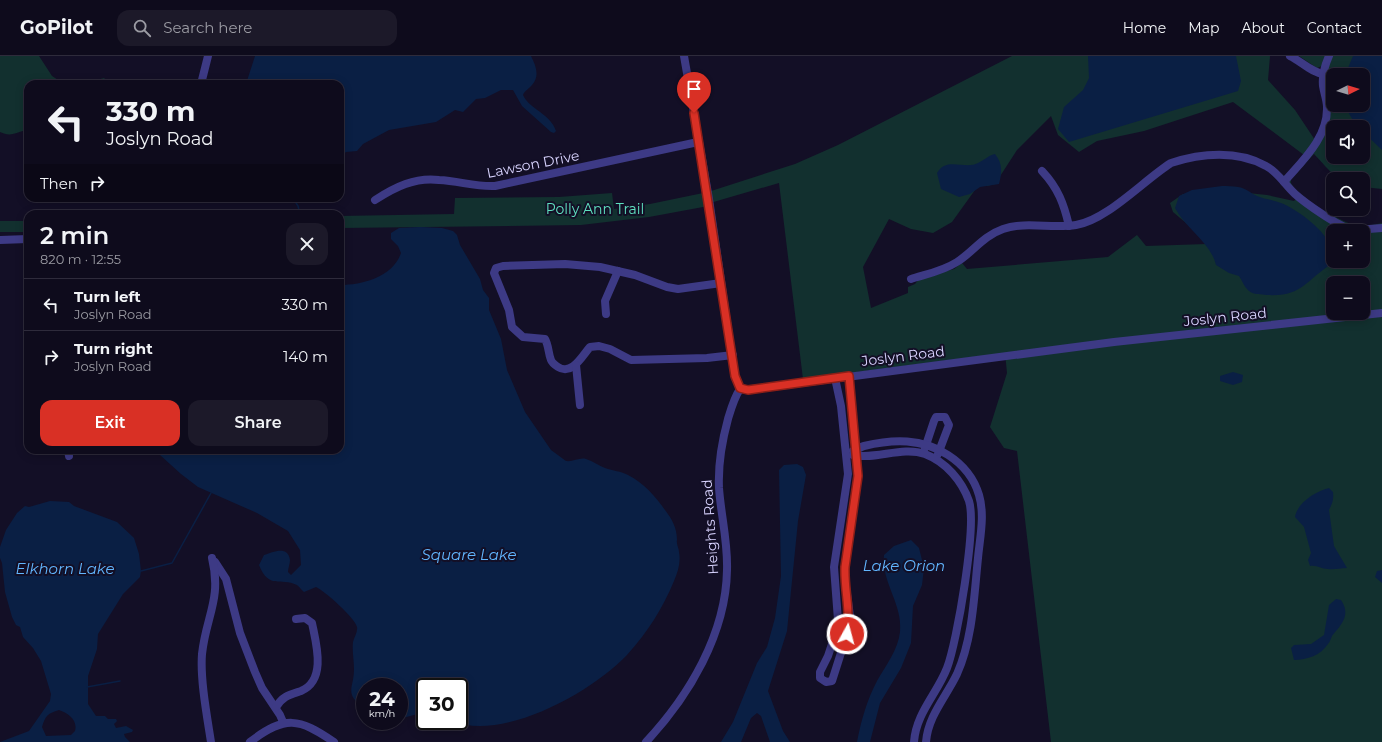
<!DOCTYPE html>
<meta charset="utf-8">
<style>
:root{--surface:#0e0b1c;--page:#1c1929;--text:#f1f3f6;--muted:#9b9ba3;--line:#2e2b3b;--accent:#d93025}
body{margin:0;font-family:Montserrat,sans-serif;background:var(--page);color:var(--text);height:100vh;display:flex;flex-direction:column;font-size:15px;white-space:nowrap}
*{box-sizing:border-box;margin:0}
p{font-size:13px;color:var(--muted)}
.icon{flex:none;width:22px;height:22px;fill:none;stroke:currentColor;stroke-width:2;stroke-linecap:round;stroke-linejoin:round}
.map{position:relative;flex:1;overflow:hidden}
.sheet{position:absolute;left:24px;top:154px;width:320px;height:244px;display:flex;flex-direction:column;background:var(--surface);border-radius:12px;box-shadow:0 2px 10px #0003,0 0 0 1px var(--line)}
.sheet>*{flex:none}
.guide{position:absolute;left:24px;top:24px;width:320px;height:122px;border-radius:12px;box-shadow:0 2px 10px #0003,0 0 0 1px var(--line);background:#0e0b1c;color:var(--text);overflow:hidden}
.needle{width:26px;rotate:85deg}
.controls{position:absolute;left:1326px;top:12px;display:grid;gap:8px}
.controls a{display:grid;place-items:center;width:44px;height:44px;border-radius:8px;background:var(--surface);box-shadow:0 2px 10px #0003,0 0 0 1px var(--line);font-size:20px}
.speed{position:absolute;left:356px;top:622px;display:flex;gap:8px;font-size:20px;font-weight:700;text-align:center}
.speed>*{display:grid;place-content:center;width:52px;height:52px;border-radius:50%;background:var(--surface);box-shadow:0 2px 10px #0003,0 0 0 1px var(--line);line-height:1}
.speed small{font-size:10px;font-weight:400}
.speed .limit{border:2px solid #111;border-radius:6px;background:#fff;color:#111}
.pin{position:absolute;display:grid;place-items:center;width:34px;height:34px;color:#fff;margin:-41px -17px;border-radius:50% 50% 50% 0;rotate:-45deg;box-shadow:0 0 4px #0007}
.pin .icon{rotate:45deg}
.me{position:absolute;width:44px;margin:-22px;rotate:7deg;stroke-linejoin:round;filter:drop-shadow(0 0 3px #0008)}
.turn{display:flex;align-items:center;gap:14px;height:84px;padding:0 16px;font-size:18px}
.turn .icon{width:52px;height:52px;stroke-width:2.5}
.turn b{display:block;font-size:28px;line-height:34px}
.then{display:flex;align-items:center;height:38px;padding:0 16px;background:#0003;gap:8px;font-size:15px}
.round{display:grid;place-items:center;flex:none;width:42px;height:42px;border-radius:12px;background:var(--page)}
.head{display:flex;align-items:center;justify-content:space-between;height:68px;padding:0 16px}
h1{font-size:24px;font-weight:600;line-height:30px}
.action{display:flex;gap:8px;margin-top:auto;padding:8px 16px}
.action a{flex:1;height:46px;border-radius:12px;background:var(--accent);color:#fff;font-size:16px;font-weight:600;line-height:46px;text-align:center}
.action a+a{background:var(--page);color:var(--text)}
ul{padding:0;list-style:none}
li{display:flex;align-items:center;gap:12px;height:52px;padding:0 16px;border-top:1px solid var(--line)}
li div{flex:1}
li b{display:block;font-size:15px}
li em{font-style:normal}
header{display:flex;align-items:center;gap:24px;box-sizing:border-box;height:56px;padding:0 20px;background:var(--surface);border-bottom:1px solid var(--line)}
header strong{font-size:19px}
nav{display:flex;gap:22px;margin-inline-start:auto;font-size:14px}
.search{width:280px;height:36px;background:var(--page);display:flex;align-items:center;gap:10px;box-sizing:border-box;padding:0 14px;border-radius:12px;color:var(--muted);font-size:15px}
.map>svg:first-child{display:block}
.green{fill:#12302f;fill-rule:evenodd}
.water{fill:#0a1f44;fill-rule:evenodd}
.lines{fill:none;stroke-linecap:round;stroke-linejoin:round}
.stream{stroke:#0a1f44;stroke-width:1.5}
.minor{stroke:#3d3a85;stroke-width:8}
.route-casing{stroke:#8d1f18;stroke-width:10}
.route{stroke:#d93025;stroke-width:7}
.labels{text-anchor:middle;stroke-width:4;stroke-linejoin:round;paint-order:stroke}
.street-label{font-size:14px;fill:#d9d4ff;stroke:#130f26}
.park-label{font-size:14px;fill:#5fe0c0;stroke:#130f26}
.water-label{font-size:15px;font-style:italic;fill:#62b6ff;stroke:#130f26}
</style>
<header>
<strong>GoPilot</strong>
<div class="search"><svg class="icon" aria-label="search" viewBox="0 0 24 24"><circle cx="10" cy="10" r="6"/><path d="M15 15l6 6"/></svg>Search here</div>
<nav><a>Home</a><a>Map</a><a>About</a><a>Contact</a></nav>
</header>
<div class="map">
<svg width="1382" height="686" viewBox="0 0 1382 686">
<rect width="100%" height="100%" fill="#130f26"/>
<g class="green">
<path d="M0,0H39L52,20L64,28H28V74C17,75 12,82 0,76Z"/>
<path d="M1012,0H1270L1268,24L1295,54L1315,84L1324,67L1322,10L1317,12L1299,0H1382V133L1363,131V123C1332,123 1334,119 1314,98L1291,123V127C1295,140 1343,167 1357,170C1365,172 1374,168 1382,167V686H1051L1017,395L1004,392L990,371L1007,317L1005,297L803,323L779,127L710,147L711,149L703,151L649,161L581,169L340,172V160L454,158L455,142L559,141L612,137L614,153L650,148L708,136L795,108L838,89ZM1333,19H1363V49H1333ZM1233,46L1304,99L1287,119L1283,120L1296,143L1294,145L1267,139L1238,136L1183,138L1170,147L1173,156L1199,178L1207,188L1146,190L1137,179L1108,201L967,213L962,207L954,213L919,223L915,228L908,231V237L871,252L863,211L889,163L911,173L933,177L952,166L980,127L987,130L995,128L1017,94L1051,60L1058,79L1079,96L1097,85L1144,75ZM1333,71H1363V101H1333ZM1333,175H1363V205H1333ZM1333,227H1363V257H1333Z"/>
<polygon points="104,22 110,28 84,28"/>
<rect x="0" y="165" width="28" height="11"/>
</g>
<g class="water">
<path d="M255,0H531C536,10 540,20 532,29C529,33 525,34 523,39C529,53 550,57 556,75L554,77L551,76L522,50L513,34H501L485,42L476,43L463,56L455,54L436,66L389,74L363,88L357,95L346,96L340,101V28H246Z"/>
<polygon points="1088,0 1236,0 1241,25 1238,35 1069,86 1058,73 1064,51 1083,34 1089,22"/>
<polygon points="1353,0 1382,0 1382,94 1363,76 1363,71 1357,71 1345,51 1345,49 1363,49 1363,19 1345,19"/>
<path d="M995,98C1003,108 1002,117 999,128L980,131L970,138L959,141L941,133L937,117C946,100 965,114 978,107C985,104 987,100 995,98Z"/>
<path d="M1222,130C1227,130 1233,130 1238,131C1246,132 1250,137 1257,140C1264,143 1273,144 1281,147C1299,154 1344,186 1330,209C1305,225 1302,241 1267,239C1261,238 1254,239 1249,235C1244,231 1242,224 1239,220L1229,217L1216,209C1211,187 1186,173 1175,152L1179,140L1192,134Z"/>
<path d="M420,171L442,172L453,175L457,179L460,189L480,223L483,234L489,242V254L501,283L507,314L525,356L551,394L566,405C573,406 580,401 586,403C593,405 599,410 605,412C613,415 621,415 628,419C644,427 655,440 665,454C672,463 677,472 677,484C676,488 679,492 679,496C681,506 678,516 674,525C663,552 647,577 627,599C592,636 503,686 452,665H459V631H425V656L399,663V631H365V653C343,637 354,633 354,613C354,604 352,595 353,586C354,581 358,576 357,571C355,562 325,535 316,531L304,536C301,534 300,531 297,529C280,521 269,534 259,509L264,499C273,496 288,489 290,504C290,508 288,512 288,516L291,519L301,509L300,494L288,475L257,457L198,431L181,418L160,399L143,394H340V229C362,229 393,221 401,197L398,190L391,183V177L399,172Z"/>
<polygon points="1233,316 1243,319 1242,326 1233,329 1220,325 1220,320"/>
<polygon points="797,408 803,411 806,419 798,465 787,575 768,635 783,675 790,686 770,686 761,660 757,657 751,662 741,686 721,686 733,666 757,607 767,591 775,562 781,520 779,414 784,409"/>
<path d="M1329,432L1333,436C1334,444 1332,448 1329,454L1334,490L1347,512C1340,512 1335,514 1328,513C1321,513 1317,509 1310,510L1308,504L1311,497L1304,471L1295,461C1297,447 1316,435 1329,432Z"/>
<path d="M50,445L69,446L74,450L117,466L134,482L139,498L141,515L140,521L123,538L98,578L97,593L88,620V648L96,660H105L108,663H116L117,665L114,668L116,672L126,670L133,674L132,676L124,678L125,681L130,686H0L29,675L50,645L51,638L41,605L33,592L23,581L20,571L16,569L12,561L5,536L2,507L0,502V491L6,474L17,457L25,450L29,451ZM59,654C68,657 78,664 75,675L71,679L46,680L42,671C45,660 48,657 59,654Z"/>
<path d="M911,484L919,492L924,512L922,529L913,550L911,587L901,612L880,647L870,686H857C861,665 867,644 877,625C886,609 898,594 900,576C903,548 881,526 884,499L894,490Z"/>
<polygon points="1382,514 1382,527 1375,521 1377,515"/>
<path d="M1336,543L1341,544C1351,559 1342,568 1332,580C1331,582 1330,586 1328,588C1321,599 1307,604 1294,604L1291,592L1294,589L1311,588L1324,579L1329,549Z"/>
</g>
<g class="lines">
<g class="stream">
<polyline points="293,142 298,150 300,158"/>
<polyline points="141,515 172,507 211,437"/>
<polyline points="87,631 120,625"/>
</g>
<g class="minor">
<polyline points="684,0 709,143 735,320 740,333"/>
<path d="M1290,0C1301,5 1312,17 1324,18"/>
<polyline points="201,28 208,0"/>
<path d="M1042,115C1058,132 1064,148 1069,170"/>
<path d="M1284,126C1302,105 1328,82 1327,51C1327,44 1324,37 1323,30C1322,20 1325,9 1329,0"/>
<path d="M375,144C395,131 415,121 439,124C459,125 476,131 495,130L698,86"/>
<polyline points="0,184 28,183"/>
<path d="M911,223C927,218 943,215 957,206C973,196 983,180 1003,173C1027,165 1051,173 1076,169C1107,164 1144,124 1171,107C1201,97 1238,94 1266,110C1278,116 1285,129 1295,138C1305,147 1339,171 1351,173C1361,174 1372,173 1382,172"/>
<path d="M721,227L678,233L667,231L635,219L600,211L565,208L503,210L496,212L494,217L509,254L512,271L523,281L545,283C549,290 548,297 551,304C552,307 555,309 558,311C572,320 582,300 590,291L599,290L610,293L631,304L707,302L733,299"/>
<polyline points="606,258 605,245 618,215"/>
<polyline points="576,309 580,349"/>
<polyline points="835,322 841,350 848,418 834,511 838,564 836,576 828,600 820,616 820,622 826,626 832,625 847,578 850,560 845,523 845,511 858,420 849,320"/>
<polyline points="740,333 748,334 1114,286 1382,257"/>
<polyline points="925,392 934,365 936,361 945,361 949,369 938,398"/>
<polyline points="68,394 69,400"/>
<path d="M853,395C857,394 860,391 864,390C893,383 922,382 948,399C962,408 974,422 979,439C985,459 980,481 978,502C974,540 973,582 957,618C946,641 928,660 926,686"/>
<path d="M853,399C876,404 902,390 925,398C946,406 962,425 969,445C977,470 957,586 947,612C937,638 916,657 914,686"/>
<polyline points="215,506 226,523 240,577 255,616 262,632 280,659 283,666"/>
<path d="M276,651C283,640 289,639 301,635C327,624 316,587 312,567L305,562L296,563"/>
<path d="M211,686C207,660 200,623 202,598C206,560 222,543 212,502"/>
<path d="M250,686C285,659 299,662 334,686"/>
<path d="M646,686C689,640 726,578 727,514C728,486 721,460 719,432C718,410 722,385 728,363C731,353 734,342 740,333"/>
</g>
</g>
<g class="lines">
<g class="route-casing">
<path id="route" d="M694,57L735,320L740,332L748,334L849,320L858,420L845,511C844,535 851,554 847,578"/>
</g>
<use href="#route" class="route"/>
</g>
<g class="labels">
<g class="street-label">
<text transform="translate(533 108) rotate(-11)" y="5">Lawson Drive</text>
<text transform="translate(1225 261) rotate(-6)" y="5">Joslyn Road</text>
<text transform="translate(903 300) rotate(-7)" y="5">Joslyn Road</text>
<text transform="translate(710 471) rotate(-94)" y="5">Heights Road</text>
</g>
<g class="park-label">
<text x="595" y="158">Polly Ann Trail</text>
</g>
<g class="water-label">
<text x="469" y="504">Square Lake</text>
<text x="904" y="515">Lake Orion</text>
<text x="65" y="518">Elkhorn Lake</text>
</g>
</g>
</svg>
<div class="controls">
<a><svg class="needle" viewBox="-14 -14 28 28"><path d="M0-13l5 13h-10z" fill="#e53935"/><path d="M0 13l5-13h-10z" fill="#9b9ba3"/></svg></a>
<a><svg class="icon" aria-label="sound" viewBox="0 0 24 24"><path d="M4 9h4l5-4v14l-5-4H4zM17 9q2 3 0 6"/></svg></a>
<a><svg class="icon" aria-label="search" viewBox="0 0 24 24"><circle cx="10" cy="10" r="6"/><path d="M15 15l6 6"/></svg></a>
<a>+</a>
<a>−</a>
</div>
<div class="speed"><div>24<small>km/h</small></div><div class="limit">30</div></div>
<div class="pin" style="left:694px;top:57px;background:#d93025"><svg class="icon" aria-label="arrive" viewBox="0 0 24 24"><path d="M6 21V4h12l-3 4 3 4H6"/></svg></div>
<svg class="me" style="left:847px;top:578px" viewBox="-20 -20 40 40"><circle r="17" fill="#d93025" stroke="#fff" stroke-width="3"/><path d="M0-11L8 9 0 5-8 9z" fill="#fff"/></svg>
<div class="guide">
<div class="turn"><svg class="icon" aria-label="left" viewBox="0 0 24 24"><path d="M17 20v-9H6M10 6l-5 5 5 5"/></svg><div><b>330 m</b>Joslyn Road</div></div>
<div class="then">Then<svg class="icon" aria-label="right" viewBox="0 0 24 24"><path d="M7 20v-9h11M14 6l5 5-5 5"/></svg></div>
</div>
<section class="sheet">
<div class="head"><div><h1>2 min</h1><p>820 m · 12:55</p></div><a class="round"><svg class="icon" aria-label="close" viewBox="0 0 24 24"><path d="M6 6l12 12M18 6L6 18"/></svg></a></div>
<ul>
<li><svg class="icon" aria-label="left" viewBox="0 0 24 24"><path d="M17 20v-9H6M10 6l-5 5 5 5"/></svg><div><b>Turn left</b><p>Joslyn Road</p></div><em>330 m</em></li>
<li><svg class="icon" aria-label="right" viewBox="0 0 24 24"><path d="M7 20v-9h11M14 6l5 5-5 5"/></svg><div><b>Turn right</b><p>Joslyn Road</p></div><em>140 m</em></li>
</ul>
<div class="action"><a>Exit</a><a>Share</a></div>
</section>
</div>
